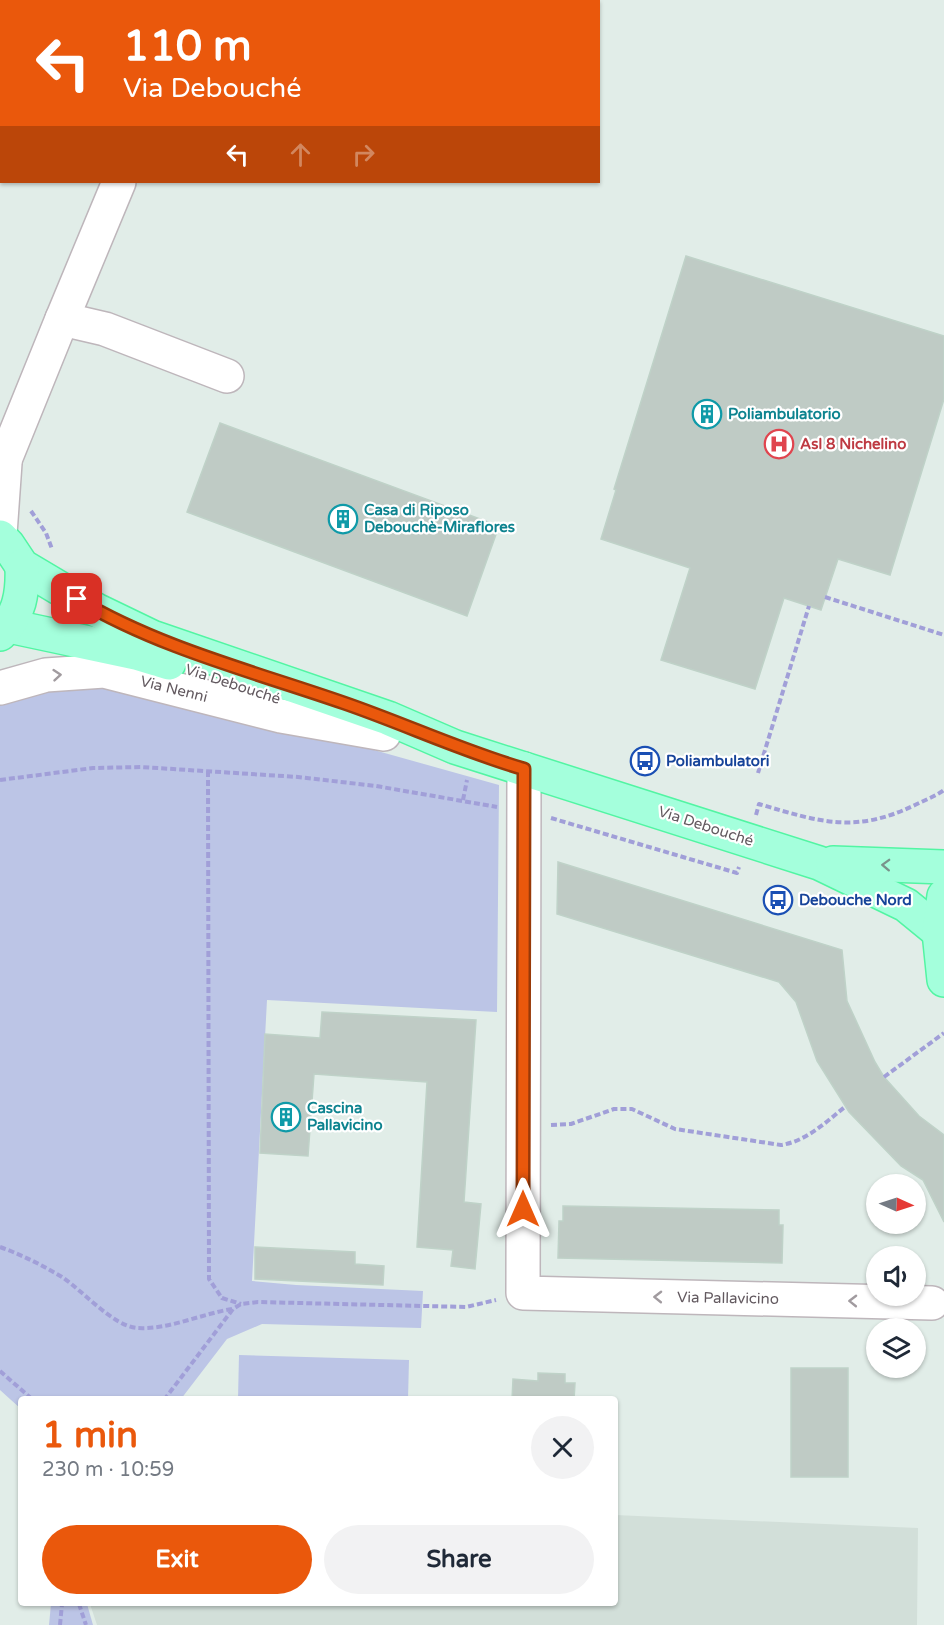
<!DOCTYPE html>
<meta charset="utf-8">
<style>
:root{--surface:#fff;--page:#f2f2f3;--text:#1f2937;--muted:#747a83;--accent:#ea580c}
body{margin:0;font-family:"Varela Round",sans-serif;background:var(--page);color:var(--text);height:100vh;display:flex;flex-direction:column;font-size:22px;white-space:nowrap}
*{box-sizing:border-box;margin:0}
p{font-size:20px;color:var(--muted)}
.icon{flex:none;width:33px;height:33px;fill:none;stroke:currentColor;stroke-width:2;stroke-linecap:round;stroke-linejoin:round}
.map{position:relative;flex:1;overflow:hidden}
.panel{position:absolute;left:18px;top:1396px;width:600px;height:210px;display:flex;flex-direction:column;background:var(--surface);border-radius:6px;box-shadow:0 2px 4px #0004}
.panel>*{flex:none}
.guide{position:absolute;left:0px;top:0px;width:600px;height:183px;box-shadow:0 2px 4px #0004;background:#ea580c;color:#fff;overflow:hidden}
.needle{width:39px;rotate:93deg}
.buttons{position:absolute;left:866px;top:1174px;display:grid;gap:12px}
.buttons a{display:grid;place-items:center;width:60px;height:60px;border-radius:50%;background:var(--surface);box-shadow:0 2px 4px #0004;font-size:30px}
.pin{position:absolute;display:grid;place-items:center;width:51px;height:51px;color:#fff;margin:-26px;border-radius:12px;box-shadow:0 3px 9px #0006}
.me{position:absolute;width:66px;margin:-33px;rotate:0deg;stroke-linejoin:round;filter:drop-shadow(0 0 4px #0008)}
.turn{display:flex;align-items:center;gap:21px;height:126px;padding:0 24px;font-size:27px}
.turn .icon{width:78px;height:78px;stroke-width:2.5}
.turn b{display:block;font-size:42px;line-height:51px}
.lanes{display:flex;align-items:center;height:57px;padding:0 24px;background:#0003;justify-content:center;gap:30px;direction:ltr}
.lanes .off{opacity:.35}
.round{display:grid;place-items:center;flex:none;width:63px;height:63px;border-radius:32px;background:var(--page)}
.headline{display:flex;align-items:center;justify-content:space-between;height:102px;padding:0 24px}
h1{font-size:36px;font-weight:800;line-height:45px;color:var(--accent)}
.primary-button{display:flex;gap:12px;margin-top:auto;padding:12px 24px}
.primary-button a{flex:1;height:69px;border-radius:36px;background:var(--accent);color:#fff;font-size:24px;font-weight:800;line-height:69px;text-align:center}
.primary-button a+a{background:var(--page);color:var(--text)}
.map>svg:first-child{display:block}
.education{fill:#d2dfd9}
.green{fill:#bcc5e6}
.building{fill:#bfcbc5;stroke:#bfd2c8;stroke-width:1.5}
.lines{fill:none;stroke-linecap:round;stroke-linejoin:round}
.minor-casing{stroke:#beb6bb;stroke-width:36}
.major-casing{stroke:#52f5a3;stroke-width:36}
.path{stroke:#a19fd8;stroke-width:4;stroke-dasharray:6 3;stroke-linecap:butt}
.minor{stroke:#fff;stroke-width:33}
.major{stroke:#a4ffdc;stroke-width:33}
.oneway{stroke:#a19b9f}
.oneway2{stroke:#79938b}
.route-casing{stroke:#983908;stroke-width:15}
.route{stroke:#ea580c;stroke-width:10}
.labels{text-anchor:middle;stroke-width:4.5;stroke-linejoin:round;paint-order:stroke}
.culture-label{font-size:15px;font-weight:bold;fill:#0d838f;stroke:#fff;text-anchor:start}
.health-label{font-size:15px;font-weight:bold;fill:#be3a42;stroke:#fff;text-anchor:start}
.street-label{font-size:15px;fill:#62595f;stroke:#fff}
.transit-label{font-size:15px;font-weight:bold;fill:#164399;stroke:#fff;text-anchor:start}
</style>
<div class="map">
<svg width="944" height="1625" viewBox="0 0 944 1625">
<rect width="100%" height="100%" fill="#e1ede8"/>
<polygon class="education" points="615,1515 918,1528 917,1625 97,1625 91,1607 91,1604 615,1604"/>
<g class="green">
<polygon points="42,685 156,689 499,785 497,1012 267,1000 252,1281 296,1285 423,1291 421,1328 262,1324 227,1339 181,1399 21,1400 21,1409 0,1390 0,702"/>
<polygon points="239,1355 409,1360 408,1399 238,1399"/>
<polygon points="51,1604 87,1604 93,1625 49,1625"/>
</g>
<g class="building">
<polygon points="686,256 944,336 944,399 890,575 838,559 821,610 784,598 755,689 661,660 690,568 601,539 616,490 614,489"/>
<polygon points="220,423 499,526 467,616 187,512"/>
<polygon points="558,862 842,950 847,1001 875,1062 884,1077 919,1116 944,1135 944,1222 923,1180 901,1166 849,1112 817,1061 796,1002 779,982 557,914"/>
<polygon points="322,1012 476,1020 464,1202 481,1204 475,1269 451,1266 453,1250 417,1247 427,1082 314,1074 308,1156 260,1153 265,1034 320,1038"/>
<polygon points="563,1206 779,1210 779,1225 783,1225 782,1263 558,1258 559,1221 563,1221"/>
<polygon points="255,1247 355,1252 355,1264 384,1266 383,1285 255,1279"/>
<rect x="791" y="1368" width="57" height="109"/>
<polygon points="538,1373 565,1374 565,1383 575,1383 574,1400 512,1400 513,1379 538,1381"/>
</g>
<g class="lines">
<g class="minor-casing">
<g id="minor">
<polyline points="62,319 119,182"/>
<polyline points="0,472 62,319 105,329 227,376"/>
<polyline points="0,534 5,463"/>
<polyline points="0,688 46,675 104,671 281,716 384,734"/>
<polyline points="524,769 523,1293 932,1303"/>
</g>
</g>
<g class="major-casing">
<g id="major">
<polyline points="0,537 8,545 22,566 96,610 152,637 388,718 455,747 819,863 906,905 939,932"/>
<polyline points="9,626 136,653 169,663"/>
<path d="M0,634C20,615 23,592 22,566"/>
<polyline points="833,863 944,867"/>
<polyline points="944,896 939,932 944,980"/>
</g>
</g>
<g class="path">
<polyline points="31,511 46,533 52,549"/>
<polyline points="825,597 944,635"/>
<polyline points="208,771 209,1279 222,1298 241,1304"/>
<polyline points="758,773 809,606"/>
<polyline points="0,780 93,768 141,767 298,777 376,786 497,807"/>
<polyline points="463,800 467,780"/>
<path d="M756,815L759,804C820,822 855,834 915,805C925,800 936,796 944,790"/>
<polyline points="551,818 737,873 739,867"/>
<polyline points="884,1077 944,1033"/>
<path d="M551,1125L571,1124L614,1109H632L675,1129L781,1145C807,1141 826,1122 846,1106"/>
<path d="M0,1247C22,1255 42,1265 62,1277C83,1291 113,1326 137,1328C168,1330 201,1314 232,1309"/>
<polyline points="0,1371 33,1400"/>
<polyline points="164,1400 233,1309 241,1304 258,1302 466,1307 496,1300"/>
<polyline points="79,1604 86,1625"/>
<polyline points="60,1625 62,1604"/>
</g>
<use href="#minor" class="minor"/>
<use href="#major" class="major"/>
</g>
<defs><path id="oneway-chevron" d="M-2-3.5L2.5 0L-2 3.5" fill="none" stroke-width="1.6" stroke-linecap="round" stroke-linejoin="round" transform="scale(1.5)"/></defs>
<g class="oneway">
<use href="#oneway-chevron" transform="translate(57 675) rotate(-5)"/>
<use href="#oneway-chevron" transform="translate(658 1297) rotate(-179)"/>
<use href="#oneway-chevron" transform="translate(853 1301) rotate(-179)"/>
</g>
<use class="oneway2" href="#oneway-chevron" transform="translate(886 865) rotate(-178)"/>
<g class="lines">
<g class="route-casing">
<path id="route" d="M77,599C159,648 255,672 344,703C405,724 462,751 524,769L523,1209"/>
</g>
<use href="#route" class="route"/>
</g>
<defs>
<g id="building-ring" transform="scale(1.5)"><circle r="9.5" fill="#fff" stroke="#0f9aa8" stroke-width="1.5"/><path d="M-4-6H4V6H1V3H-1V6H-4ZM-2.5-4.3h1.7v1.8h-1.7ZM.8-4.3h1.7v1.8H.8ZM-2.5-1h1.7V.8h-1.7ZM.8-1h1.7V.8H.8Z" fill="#0f9aa8"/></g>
<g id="hospital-ring" transform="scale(1.5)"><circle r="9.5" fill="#fff" stroke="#e0444e" stroke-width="1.5"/><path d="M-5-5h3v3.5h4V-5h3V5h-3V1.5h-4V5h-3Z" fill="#e0444e"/></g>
<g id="bus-ring" transform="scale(1.5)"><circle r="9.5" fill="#fff" stroke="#1a4fb4" stroke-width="1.5"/><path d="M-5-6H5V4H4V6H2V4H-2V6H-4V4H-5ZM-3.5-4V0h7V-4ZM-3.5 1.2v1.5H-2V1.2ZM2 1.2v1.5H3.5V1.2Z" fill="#1a4fb4"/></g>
</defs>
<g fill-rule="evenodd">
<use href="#building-ring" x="707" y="414"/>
<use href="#hospital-ring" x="779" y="444"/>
<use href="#building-ring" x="343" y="519"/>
<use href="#bus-ring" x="645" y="761"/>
<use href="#bus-ring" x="778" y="900"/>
<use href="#building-ring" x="286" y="1117"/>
</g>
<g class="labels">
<g class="culture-label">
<text x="728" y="419">Poliambulatorio</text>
<text x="364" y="515">Casa di Riposo<tspan x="364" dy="17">Debouchè-Miraflores</tspan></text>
<text x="307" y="1113">Cascina<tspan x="307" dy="17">Pallavicino</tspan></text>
</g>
<g class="health-label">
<text x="800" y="449">Asl 8 Nichelino</text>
</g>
<g class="street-label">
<text transform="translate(233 684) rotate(18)" y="5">Via Debouché</text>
<text transform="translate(174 689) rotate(14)" y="5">Via Nenni</text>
<text transform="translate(706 826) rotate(18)" y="5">Via Debouché</text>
<text transform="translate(728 1298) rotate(1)" y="5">Via Pallavicino</text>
</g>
<g class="transit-label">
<text x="666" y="766">Poliambulatori</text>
<text x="799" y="905">Debouche Nord</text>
</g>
</g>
</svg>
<div class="buttons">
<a><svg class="needle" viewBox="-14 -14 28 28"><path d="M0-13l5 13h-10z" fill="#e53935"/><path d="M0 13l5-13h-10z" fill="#747a83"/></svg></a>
<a><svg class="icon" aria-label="sound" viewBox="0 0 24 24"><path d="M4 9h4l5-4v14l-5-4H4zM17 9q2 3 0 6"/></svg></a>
<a><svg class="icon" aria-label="layers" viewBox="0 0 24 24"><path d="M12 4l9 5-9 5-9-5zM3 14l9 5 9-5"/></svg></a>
</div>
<div class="pin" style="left:77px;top:599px;background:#d93025"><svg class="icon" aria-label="arrive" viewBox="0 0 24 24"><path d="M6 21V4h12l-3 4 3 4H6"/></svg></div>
<svg class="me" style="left:523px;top:1209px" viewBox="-20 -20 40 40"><path d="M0-17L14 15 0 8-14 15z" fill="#ea580c" stroke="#fff" stroke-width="4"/></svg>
<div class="guide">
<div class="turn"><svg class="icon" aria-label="left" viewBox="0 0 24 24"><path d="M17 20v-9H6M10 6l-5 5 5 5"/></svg><div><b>110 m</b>Via Debouché</div></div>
<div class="lanes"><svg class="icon" aria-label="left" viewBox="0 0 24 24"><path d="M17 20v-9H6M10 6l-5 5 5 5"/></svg><svg class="icon off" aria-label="ahead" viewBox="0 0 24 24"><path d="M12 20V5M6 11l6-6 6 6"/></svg><svg class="icon off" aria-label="right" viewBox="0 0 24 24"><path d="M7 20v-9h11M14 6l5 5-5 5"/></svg></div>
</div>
<section class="panel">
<div class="headline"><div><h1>1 min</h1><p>230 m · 10:59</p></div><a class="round"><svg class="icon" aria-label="close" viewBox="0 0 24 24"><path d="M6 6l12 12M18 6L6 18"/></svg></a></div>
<div class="primary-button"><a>Exit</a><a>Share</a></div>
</section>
</div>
